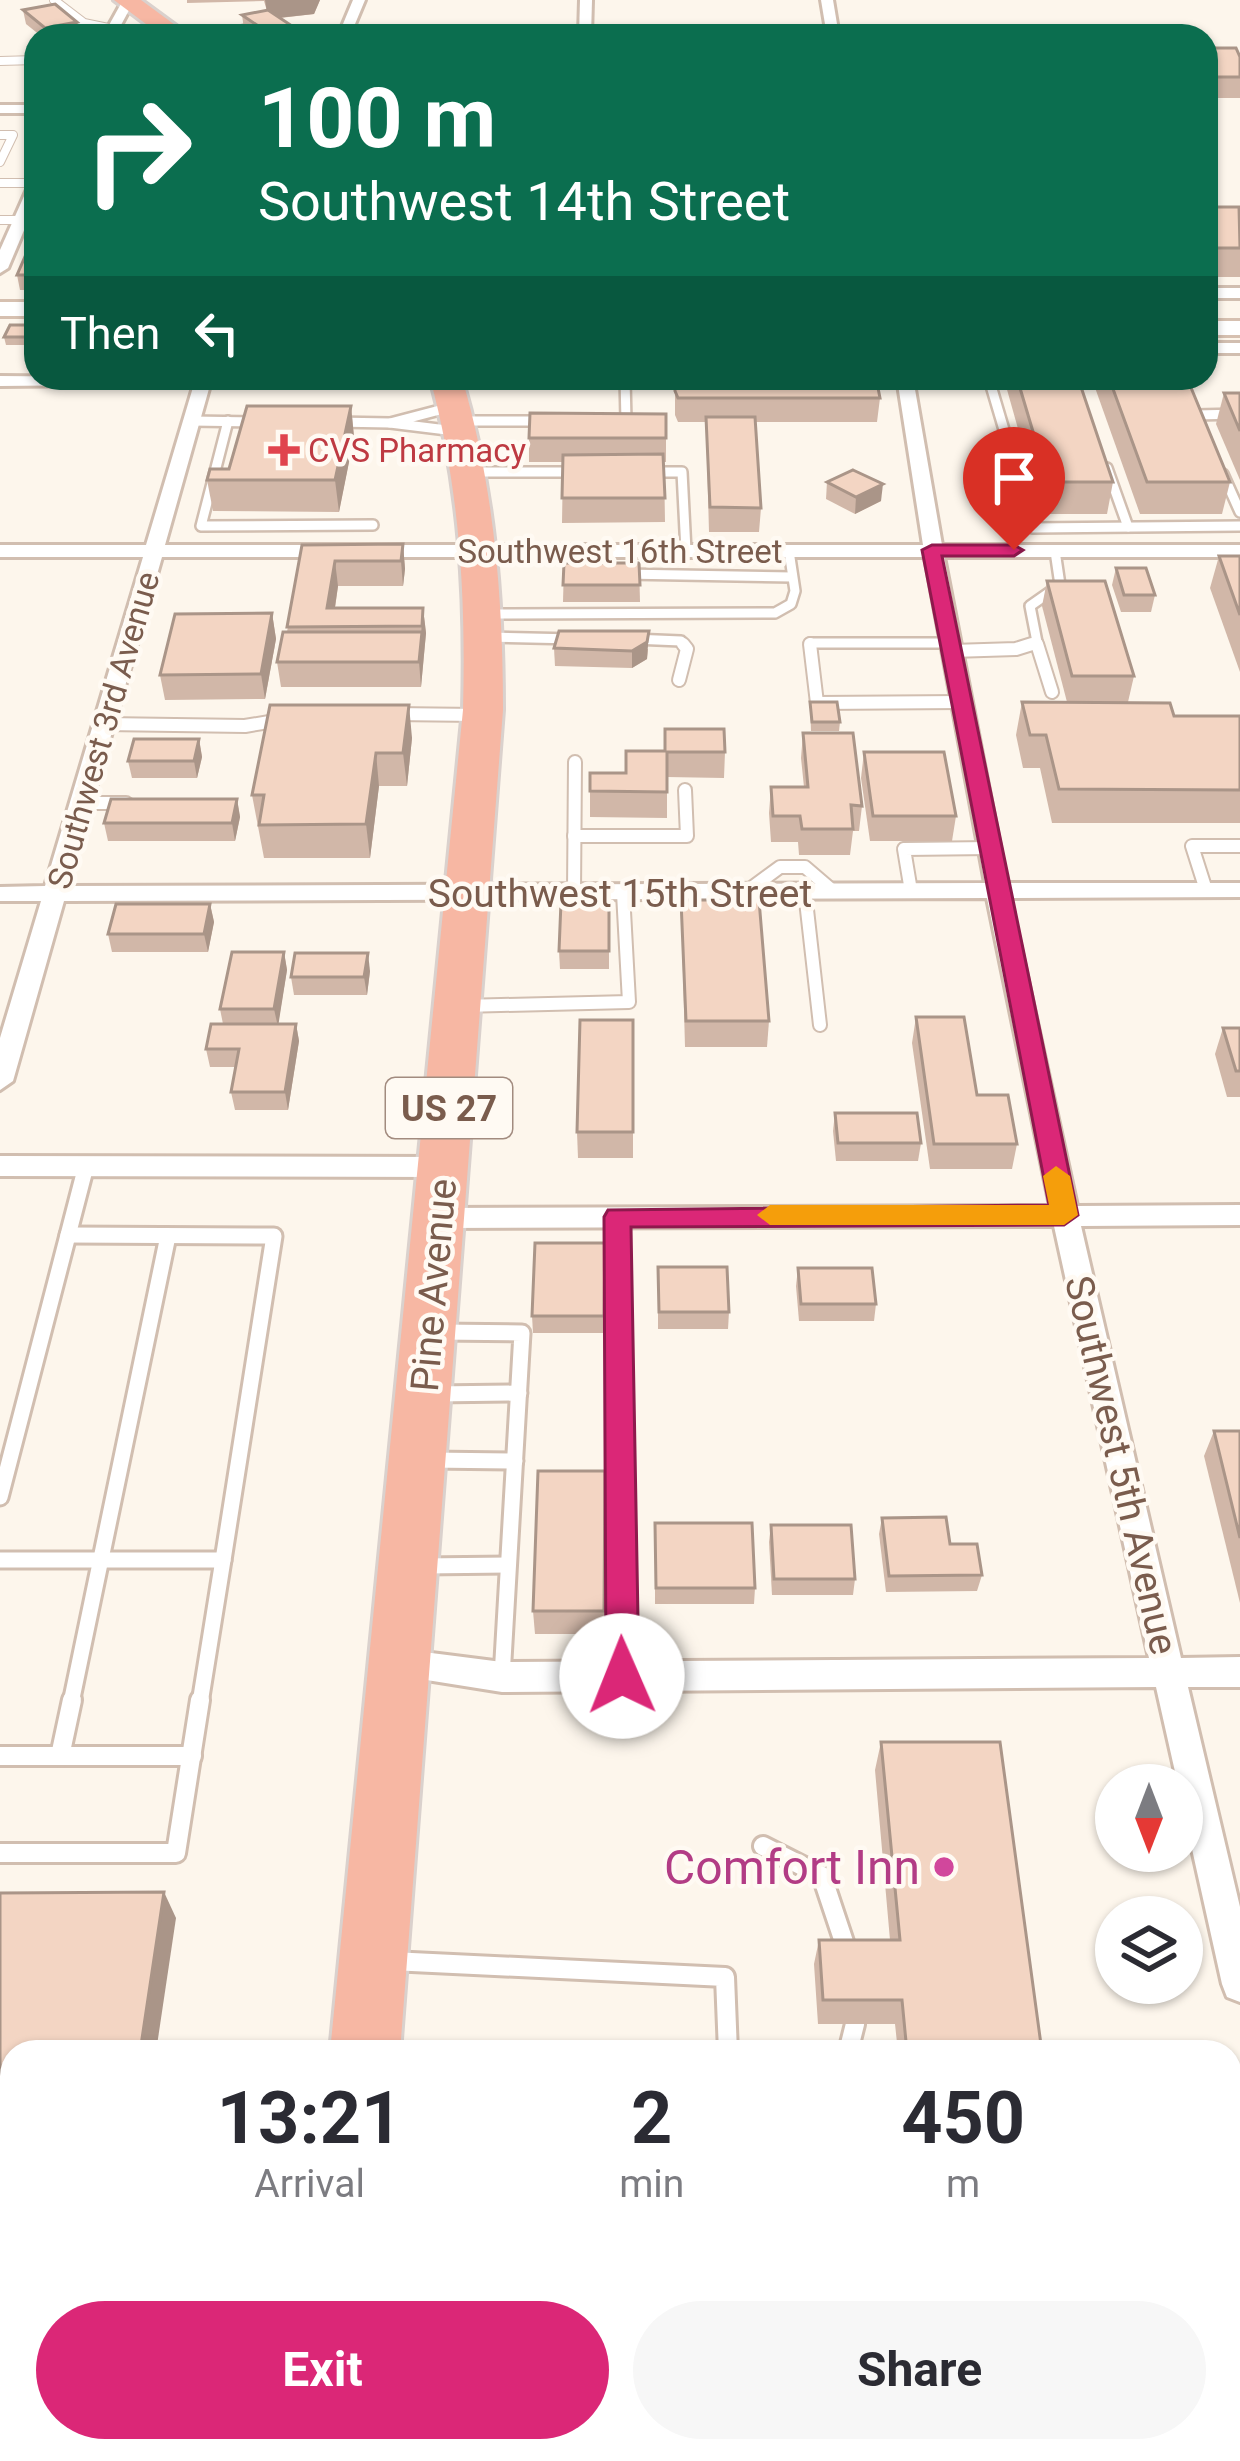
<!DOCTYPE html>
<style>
:root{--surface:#fff;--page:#f7f7f7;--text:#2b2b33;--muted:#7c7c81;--accent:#db2777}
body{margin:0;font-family:Roboto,sans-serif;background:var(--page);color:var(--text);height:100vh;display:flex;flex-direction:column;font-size:45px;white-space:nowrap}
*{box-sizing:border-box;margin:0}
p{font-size:39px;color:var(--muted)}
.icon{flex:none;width:66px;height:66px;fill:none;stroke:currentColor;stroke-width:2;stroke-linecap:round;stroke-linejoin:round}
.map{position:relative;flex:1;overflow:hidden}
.drawer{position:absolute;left:0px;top:2040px;width:1242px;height:423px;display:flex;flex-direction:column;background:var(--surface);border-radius:36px 36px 0 0;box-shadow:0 3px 9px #0004}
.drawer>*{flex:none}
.top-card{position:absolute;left:24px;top:24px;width:1194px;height:366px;border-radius:36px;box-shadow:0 3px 9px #0004;background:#0b6e4f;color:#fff;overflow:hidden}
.needle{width:78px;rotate:180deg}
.fabs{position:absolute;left:1095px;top:1764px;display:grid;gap:24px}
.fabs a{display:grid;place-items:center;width:108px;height:108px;border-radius:50%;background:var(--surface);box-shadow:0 3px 9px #0004;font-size:60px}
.pin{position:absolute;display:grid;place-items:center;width:102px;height:102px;color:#fff;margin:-123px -51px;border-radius:50% 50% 50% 0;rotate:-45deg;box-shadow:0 0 12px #0007}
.pin .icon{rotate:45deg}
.me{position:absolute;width:132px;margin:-66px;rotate:359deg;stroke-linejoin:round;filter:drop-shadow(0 0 9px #0008)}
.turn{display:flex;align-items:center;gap:42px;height:252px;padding:0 36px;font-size:54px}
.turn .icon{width:156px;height:156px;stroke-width:2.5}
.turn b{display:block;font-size:84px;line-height:102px}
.then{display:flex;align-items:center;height:114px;padding:0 36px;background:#0003;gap:24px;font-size:45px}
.eta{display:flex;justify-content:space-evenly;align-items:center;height:204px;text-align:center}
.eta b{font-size:72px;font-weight:700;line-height:84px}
.button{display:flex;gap:24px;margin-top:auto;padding:24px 36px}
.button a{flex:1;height:138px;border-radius:72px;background:var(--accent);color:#fff;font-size:48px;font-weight:700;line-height:138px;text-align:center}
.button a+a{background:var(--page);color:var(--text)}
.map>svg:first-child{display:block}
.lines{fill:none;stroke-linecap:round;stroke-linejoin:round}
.lane-far4-casing{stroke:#d1beb0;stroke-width:10}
.lane-far3-casing{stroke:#d1beb0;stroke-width:14}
.lane-far2-casing{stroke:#d1beb0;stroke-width:16}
.lane-far1-casing{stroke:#d1beb0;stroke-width:21}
.lane-casing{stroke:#d1beb0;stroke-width:24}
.street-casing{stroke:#d1beb0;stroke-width:6}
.secondary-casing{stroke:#d6c0b0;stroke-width:6}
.highway-casing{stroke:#dad1cd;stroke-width:6}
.lane-far4{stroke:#fff;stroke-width:8}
.lane-far3{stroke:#fff;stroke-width:9}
.lane-far2{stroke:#fff;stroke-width:12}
.lane-far1{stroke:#fff;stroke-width:15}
.lane{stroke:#fff;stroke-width:18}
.street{fill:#fff;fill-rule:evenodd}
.secondary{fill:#fff;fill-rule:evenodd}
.highway{fill:#f7b7a3;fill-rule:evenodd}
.wall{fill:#d1b7a8}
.shaded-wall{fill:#aa9588}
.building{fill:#f3d5c3;stroke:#aa9588;stroke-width:3}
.route{fill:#db2777;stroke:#8e194d;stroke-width:3}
.slow{fill:#f59e0b}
.health-dot{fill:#e0444e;stroke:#fffaf3;stroke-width:4.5}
.hotel-dot{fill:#d1479c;stroke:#fffaf3;stroke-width:4.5}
.labels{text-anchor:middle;stroke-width:9;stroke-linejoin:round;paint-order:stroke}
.far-health-label{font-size:33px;fill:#be3a42;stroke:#fffaf3;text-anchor:start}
.far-street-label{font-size:33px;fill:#7a5c4d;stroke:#fffaf3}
.shield{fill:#fffaf3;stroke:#a28b7f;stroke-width:3}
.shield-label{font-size:36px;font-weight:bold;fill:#7a5c4d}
.street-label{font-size:39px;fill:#7a5c4d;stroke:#fffaf3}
.near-hotel-label{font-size:48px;fill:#b23c85;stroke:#fffaf3;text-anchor:end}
</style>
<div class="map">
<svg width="1240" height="2461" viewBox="0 0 1240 2461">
<rect width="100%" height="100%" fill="#fdf6ec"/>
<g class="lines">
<g class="lane-far4-casing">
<g id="lane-far4">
<polyline points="54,0 84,23 113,29"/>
<polyline points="239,36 233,31 261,24"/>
<polyline points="0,61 36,60"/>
<polyline points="0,135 13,135 0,162"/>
<polyline points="0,183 36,183"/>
<polyline points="0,220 21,220"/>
</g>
</g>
<g class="lane-far3-casing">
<g id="lane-far3">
<polyline points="1023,378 989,379 1033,528 1240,526"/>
<polyline points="1191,404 1196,415 1240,414"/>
<polyline points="455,406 390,423 455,431"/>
<polyline points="192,421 259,422"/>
<polyline points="228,421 201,526 373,525"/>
<polyline points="459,421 544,421"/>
<polyline points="620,421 626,421 625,378"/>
<polyline points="335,422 390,423"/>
<polyline points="1107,468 1128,527"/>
<polyline points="470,472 576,472"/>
<polyline points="646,472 682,472 686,551"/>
<polyline points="1223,474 1240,512"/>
<polyline points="624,574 792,577"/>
<polyline points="484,614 775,613 791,604 795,591 789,551"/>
<polyline points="486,637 575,639"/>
<polyline points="633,639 681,641 685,647"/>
<polyline points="1037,642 1038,647"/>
<polyline points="810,647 810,643 950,643"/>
<polyline points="1023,647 1037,642 1030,606 1060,585 1055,551"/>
</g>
</g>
<g class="lane-far2-casing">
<g id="lane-far2">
<polyline points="810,644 817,703 962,702"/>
<polyline points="1037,644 1052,692"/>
<polyline points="952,651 1016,649 1032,644"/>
<polyline points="679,680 687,649 683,644"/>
<polyline points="392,714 478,715"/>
<polyline points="105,724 245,726 281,720"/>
<polyline points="82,803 126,803"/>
<polyline points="574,836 687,836 685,790"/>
<polyline points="1206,890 1192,846 1240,846"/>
<polyline points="911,891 904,849 991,848"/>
<polyline points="746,892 780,867 805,867 833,891"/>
<polyline points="805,892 820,1025"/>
<polyline points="574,893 575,762"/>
<polyline points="463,1006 629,1002 623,893"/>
</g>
</g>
<g class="lane-far1-casing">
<g id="lane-far1">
<polyline points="618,1217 622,1676"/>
<polyline points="68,1235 274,1236 223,1560"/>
<polyline points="439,1332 522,1333 502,1677"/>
<polyline points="434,1394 519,1393"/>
<polyline points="430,1460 515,1461"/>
<polyline points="0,1497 86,1166"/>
<polyline points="0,1560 223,1560 200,1703"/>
<polyline points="423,1566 508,1565"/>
<polyline points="71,1703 168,1236"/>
</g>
</g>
<g class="lane-casing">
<g id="lane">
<polyline points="0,1756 192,1756"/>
<polyline points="60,1756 72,1700"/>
<polyline points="763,1846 822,1876 848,1954"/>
<polyline points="0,1853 176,1853 200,1700"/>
<polyline points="391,1961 725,1977 728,2052"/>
<polyline points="848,2052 855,2024"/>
</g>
</g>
<g class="street-casing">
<g id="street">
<polygon points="123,0 134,1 115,36 103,36"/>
<polygon points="353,0 365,0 350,36 338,36"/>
<polygon points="580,0 592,0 591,36 579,36"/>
<polygon points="821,0 833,0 839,36 827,36"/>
<rect x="0" y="105" width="36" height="8"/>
<polygon points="36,181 36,202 8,268 0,273 0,250 29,185"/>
<rect x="1206" y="288" width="34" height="10"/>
<rect x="1206" y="343" width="34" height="10"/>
<path d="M0,376L212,378L165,545H923L897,378H913L942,545H1240V557H944L1007,883H1240V897L1010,898L1077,1206L1240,1205V1225L1081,1226L1181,1658L1240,1657V1687H1188L1240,1907V2002L1227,1997L1222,1984L1182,1804V1785H1178L1156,1687L502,1692L389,1674L384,1664L389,1654L400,1649L502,1662L1149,1658L1054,1226L439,1228L426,1218L439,1208L1050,1206L987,898L64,901L13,1081L0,1090V1038L41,901H0V887L45,886L143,557H0V545H146L194,384L0,386ZM162,557H925L985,883L68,886Z"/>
<polygon points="0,1156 444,1157 457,1167 444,1177 0,1176"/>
<rect x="1230" y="2271" width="10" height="40"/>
<rect x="0" y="2280" width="12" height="40"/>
</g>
</g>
<g class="secondary-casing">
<g id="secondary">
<rect x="0" y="302" width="36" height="14"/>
<rect x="1206" y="321" width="34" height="14"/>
</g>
</g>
<g class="highway-casing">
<g id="highway">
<polygon points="114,0 141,0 190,36 162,36"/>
<path d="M430,378H462C494,487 503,596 503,710L400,2052H330L463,710C466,597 460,488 430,378Z"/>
<polygon points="291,2451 369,2451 368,2461 290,2461"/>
</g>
</g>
<use href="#lane-far4" class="lane-far4"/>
<use href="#lane-far3" class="lane-far3"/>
<use href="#lane-far2" class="lane-far2"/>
<use href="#lane-far1" class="lane-far1"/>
<use href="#lane" class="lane"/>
<use href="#street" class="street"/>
<use href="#secondary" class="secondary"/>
<use href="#highway" class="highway"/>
</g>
<g class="wall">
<polygon points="187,0 320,0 314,14 280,18 302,36 254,36 244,29 242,15 267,11 264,1 187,3"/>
<polygon points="23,10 77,22 79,35 41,36 26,24"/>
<polygon points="1206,48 1240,57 1240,98 1206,98"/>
<polygon points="1206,207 1240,210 1240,277 1206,277"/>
<polygon points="36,253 36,290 20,290 17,275"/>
<polygon points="36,325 36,345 6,345 4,337"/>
<polygon points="675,378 880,398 877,422 755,422 761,508 759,532 709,532 706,422 678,422 675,415"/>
<polygon points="1007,378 1078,378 1113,482 1107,514 1042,514 1006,386"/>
<polygon points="1094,378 1187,378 1230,482 1222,514 1140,514 1093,382"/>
<polygon points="1224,393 1240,393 1240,480 1216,424"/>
<polygon points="351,406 354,437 339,512 213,511 207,480"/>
<polygon points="666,414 666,462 664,462 665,522 562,523 563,462 529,462 529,438"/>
<polygon points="827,482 881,501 855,514 826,499"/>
<polygon points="403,544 405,569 403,586 338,586 335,608 423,608 426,633 421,687 281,687 277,662 287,632 302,545"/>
<polygon points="1219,556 1240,556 1240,672 1210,588"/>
<polygon points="564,563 639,563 640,602 563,602"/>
<polygon points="1116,568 1155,595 1151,612 1121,612 1112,585"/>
<polygon points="1047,581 1134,676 1128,702 1067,702 1042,606"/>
<polygon points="272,613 276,639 265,699 165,700 160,675"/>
<polygon points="554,648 648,649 647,659 632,668 555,666"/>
<polygon points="810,702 840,722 839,731 811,731"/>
<polygon points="1022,702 1174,716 1240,716 1240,823 1052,823 1040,768 1023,768 1016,735"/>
<polygon points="803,733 862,806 859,831 853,831 850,855 799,855 798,842 771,842 769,813 771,787 804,787 801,758"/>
<polygon points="412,738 407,786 379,786 370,858 264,858 252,795"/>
<polygon points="199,739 202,757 197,778 132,778 128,761"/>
<polygon points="626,751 725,752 724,778 667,777 667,818 590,817 590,773 626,773"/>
<polygon points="864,752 956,816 952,841 870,841 861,778"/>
<polygon points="237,799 240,817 235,841 108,841 104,823"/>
<polygon points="681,900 769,1021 767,1047 685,1047"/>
<polygon points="609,902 609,969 560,969 559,951"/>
<polygon points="210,904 214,922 208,952 112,952 108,934"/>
<polygon points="284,952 287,970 278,1024 296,1024 299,1041 288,1110 235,1110 231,1092 236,1067 210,1067 206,1049 223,1024 220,1009"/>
<polygon points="370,971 367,995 294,995 291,977"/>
<polygon points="916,1017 1017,1144 1012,1169 930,1169 912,1043"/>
<polygon points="633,1020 633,1158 578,1158 577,1132"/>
<polygon points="1223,1028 1240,1028 1240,1097 1227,1097 1215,1054"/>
<polygon points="835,1113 921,1143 918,1161 836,1161 833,1131"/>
<polygon points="605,1243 604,1333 533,1333 532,1316"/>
<polygon points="658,1267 729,1312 728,1329 658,1329"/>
<polygon points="798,1268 876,1304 874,1321 799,1321 796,1286"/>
<polygon points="1214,1431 1240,1431 1240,1603 1204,1456"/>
<polygon points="605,1471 604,1634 535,1634 533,1611"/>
<polygon points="882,1518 950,1544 982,1575 977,1591 886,1592 879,1534"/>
<polygon points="655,1523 755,1588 754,1604 655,1604"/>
<polygon points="771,1525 855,1579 853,1595 772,1595 769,1542"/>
<polygon points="881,1742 1042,2052 898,2052 895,2024 818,2024 814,1964 819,1940 890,1940 875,1770"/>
<polygon points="0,1893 176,1918 12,2052 12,2181 0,2181"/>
</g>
<g class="shaded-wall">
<polygon points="265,0 320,0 314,14 268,19"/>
<polygon points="77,22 79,35 46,36 45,28"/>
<polygon points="351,406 354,437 339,512 335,480"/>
<polygon points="883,484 881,501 855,514 856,497"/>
<polygon points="403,544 405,569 403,586 401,561"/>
<polygon points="335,561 338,586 332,627 327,608"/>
<polygon points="423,608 426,633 421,687 419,662"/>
<polygon points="272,613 276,639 265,699 261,674"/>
<polygon points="649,631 647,659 632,668 632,651"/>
<polygon points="409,705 412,738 407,786 403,753"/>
<polygon points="199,739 202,757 197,778 194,761"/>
<polygon points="376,753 379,786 370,858 366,824"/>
<polygon points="237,799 240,817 235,841 232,823"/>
<polygon points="210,904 214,922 208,952 204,934"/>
<polygon points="284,952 287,970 278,1027 274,1009"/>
<polygon points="368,953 370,971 367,995 364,977"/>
<polygon points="296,1024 299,1041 288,1110 285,1092"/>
<polygon points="164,1892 176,1918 156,2052 140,2052"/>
</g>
<g class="building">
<polygon points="55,4 77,22 45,28 23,10"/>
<polygon points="268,10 301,32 273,36 242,15"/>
<polygon points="1206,48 1236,48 1240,57 1240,77 1206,77"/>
<polygon points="1206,207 1239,207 1240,248 1212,248 1206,235"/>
<polygon points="27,252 36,253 36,275 17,275"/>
<polygon points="10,325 36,325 36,337 4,337"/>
<polygon points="675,378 876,378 880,398 678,398 675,391"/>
<polygon points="1017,378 1078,378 1113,482 1048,482"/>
<polygon points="1109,378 1187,378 1230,482 1147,482"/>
<polygon points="1224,393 1240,393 1240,431"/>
<polygon points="247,406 351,406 335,480 207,480 210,469 229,469"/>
<polygon points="530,413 666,414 666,438 529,438"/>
<polygon points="706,417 755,417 761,508 710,507"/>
<polygon points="663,454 665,498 562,498 563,455"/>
<polygon points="853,470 883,484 856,497 827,482"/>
<polygon points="403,544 401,561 335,561 327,608 423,608 422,626 287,627 302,545"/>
<polygon points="1219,556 1240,556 1240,615"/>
<polygon points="564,563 639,563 640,585 563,585"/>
<polygon points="1116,568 1146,568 1155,595 1124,595"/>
<polygon points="1047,581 1105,581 1134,676 1072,676"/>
<polygon points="272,613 261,674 160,675 175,614"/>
<polygon points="559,631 649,631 647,642 632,651 554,648"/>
<polygon points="283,632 422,632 419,662 277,662"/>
<polygon points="810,702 837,702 840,722 812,722"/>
<polygon points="1022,702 1170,703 1174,716 1240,716 1240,790 1059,789 1046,735 1030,735"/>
<polygon points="270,705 409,705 403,753 376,753 366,824 259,825 264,795 252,795"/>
<polygon points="665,729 724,729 725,752 667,752 667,792 590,791 590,773 626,773 626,751 665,751"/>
<polygon points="803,733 853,733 862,806 851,805 853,829 802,829 800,816 773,816 771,787 808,787"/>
<polygon points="134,739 199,739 194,761 128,761"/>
<polygon points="864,752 944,752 956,816 873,816"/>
<polygon points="111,799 237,799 232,823 104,823"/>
<polygon points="681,900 759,900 769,1021 686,1021"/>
<polygon points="561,902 609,902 609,951 559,951"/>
<polygon points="116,904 210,904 204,934 108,934"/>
<polygon points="232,952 284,952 274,1009 220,1009"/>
<polygon points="295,953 368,953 364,977 291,977"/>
<polygon points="916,1017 964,1017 977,1095 1008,1095 1017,1144 934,1144"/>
<polygon points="580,1020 633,1020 633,1132 577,1132"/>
<polygon points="211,1024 296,1024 285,1092 231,1092 239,1049 206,1049"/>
<polygon points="1223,1028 1240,1028 1240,1071 1236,1071"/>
<polygon points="835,1113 917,1113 921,1143 838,1143"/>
<polygon points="535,1243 605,1243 604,1316 532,1316"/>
<polygon points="658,1267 727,1267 729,1312 659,1312"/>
<polygon points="798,1268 872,1268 876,1304 801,1304"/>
<polygon points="1214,1431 1240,1431 1240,1538"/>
<polygon points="538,1471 605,1471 604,1611 533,1611"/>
<polygon points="946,1517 950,1544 977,1544 982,1575 889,1576 882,1518"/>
<polygon points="655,1523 752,1523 755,1588 656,1588"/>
<polygon points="771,1525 851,1525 855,1579 774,1579"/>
<polygon points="881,1742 1000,1742 1042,2052 907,2052 902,2000 823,2000 819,1940 900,1940"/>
<polygon points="164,1892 140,2052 12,2052 12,2160 0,2160 0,1893"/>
</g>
<polygon class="route" points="932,545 1014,545 1023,550 1014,556 942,556 1078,1215 1064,1225 631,1227 639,1676 634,1686 622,1691 611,1686 606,1676 604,1217 608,1210 1049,1205 922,550"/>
<polygon class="slow" points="1056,1166 1070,1176 1078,1215 1064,1225 770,1225 757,1215 770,1205 1049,1205 1043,1176"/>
<path class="health-dot" d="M278 432h12v12h12v12h-12v12h-12v-12h-12v-12h12z"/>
<circle class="hotel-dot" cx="944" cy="1867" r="12"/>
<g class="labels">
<g class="far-health-label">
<text x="308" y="462">CVS Pharmacy</text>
</g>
<g class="far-street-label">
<text x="620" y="563">Southwest 16th Street</text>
<text transform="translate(103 730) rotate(-74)" y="12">Southwest 3rd Avenue</text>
</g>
<rect class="shield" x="386" y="1078" width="126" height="60" rx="9"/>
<g class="shield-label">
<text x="449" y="1121">US 27</text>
</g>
<g class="street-label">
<text x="620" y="907">Southwest 15th Street</text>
<text transform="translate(433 1285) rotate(-85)" y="14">Pine Avenue</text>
<text transform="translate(1122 1465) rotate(77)" y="14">Southwest 5th Avenue</text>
</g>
<g class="near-hotel-label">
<text x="920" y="1884">Comfort Inn</text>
</g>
</g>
</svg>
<div class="fabs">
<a><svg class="needle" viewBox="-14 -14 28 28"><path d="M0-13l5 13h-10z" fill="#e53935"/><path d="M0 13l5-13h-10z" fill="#7c7c81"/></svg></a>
<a><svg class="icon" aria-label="layers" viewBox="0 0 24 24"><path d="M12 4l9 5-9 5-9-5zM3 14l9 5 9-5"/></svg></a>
</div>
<div class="pin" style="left:1014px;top:550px;background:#d93025"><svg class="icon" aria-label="arrive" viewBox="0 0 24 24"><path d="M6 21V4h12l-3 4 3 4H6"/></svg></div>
<svg class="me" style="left:622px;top:1676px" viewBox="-20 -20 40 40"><circle r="19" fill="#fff"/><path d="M0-13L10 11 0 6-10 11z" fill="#db2777"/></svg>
<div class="top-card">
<div class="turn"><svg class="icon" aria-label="right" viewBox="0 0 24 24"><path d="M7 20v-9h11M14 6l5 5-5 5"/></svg><div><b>100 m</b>Southwest 14th Street</div></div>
<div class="then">Then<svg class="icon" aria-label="left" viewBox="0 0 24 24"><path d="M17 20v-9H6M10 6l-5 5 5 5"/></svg></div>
</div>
<section class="drawer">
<div class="eta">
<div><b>13:21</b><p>Arrival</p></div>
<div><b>2</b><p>min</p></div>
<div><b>450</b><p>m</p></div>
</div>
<div class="button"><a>Exit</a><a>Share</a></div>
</section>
</div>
